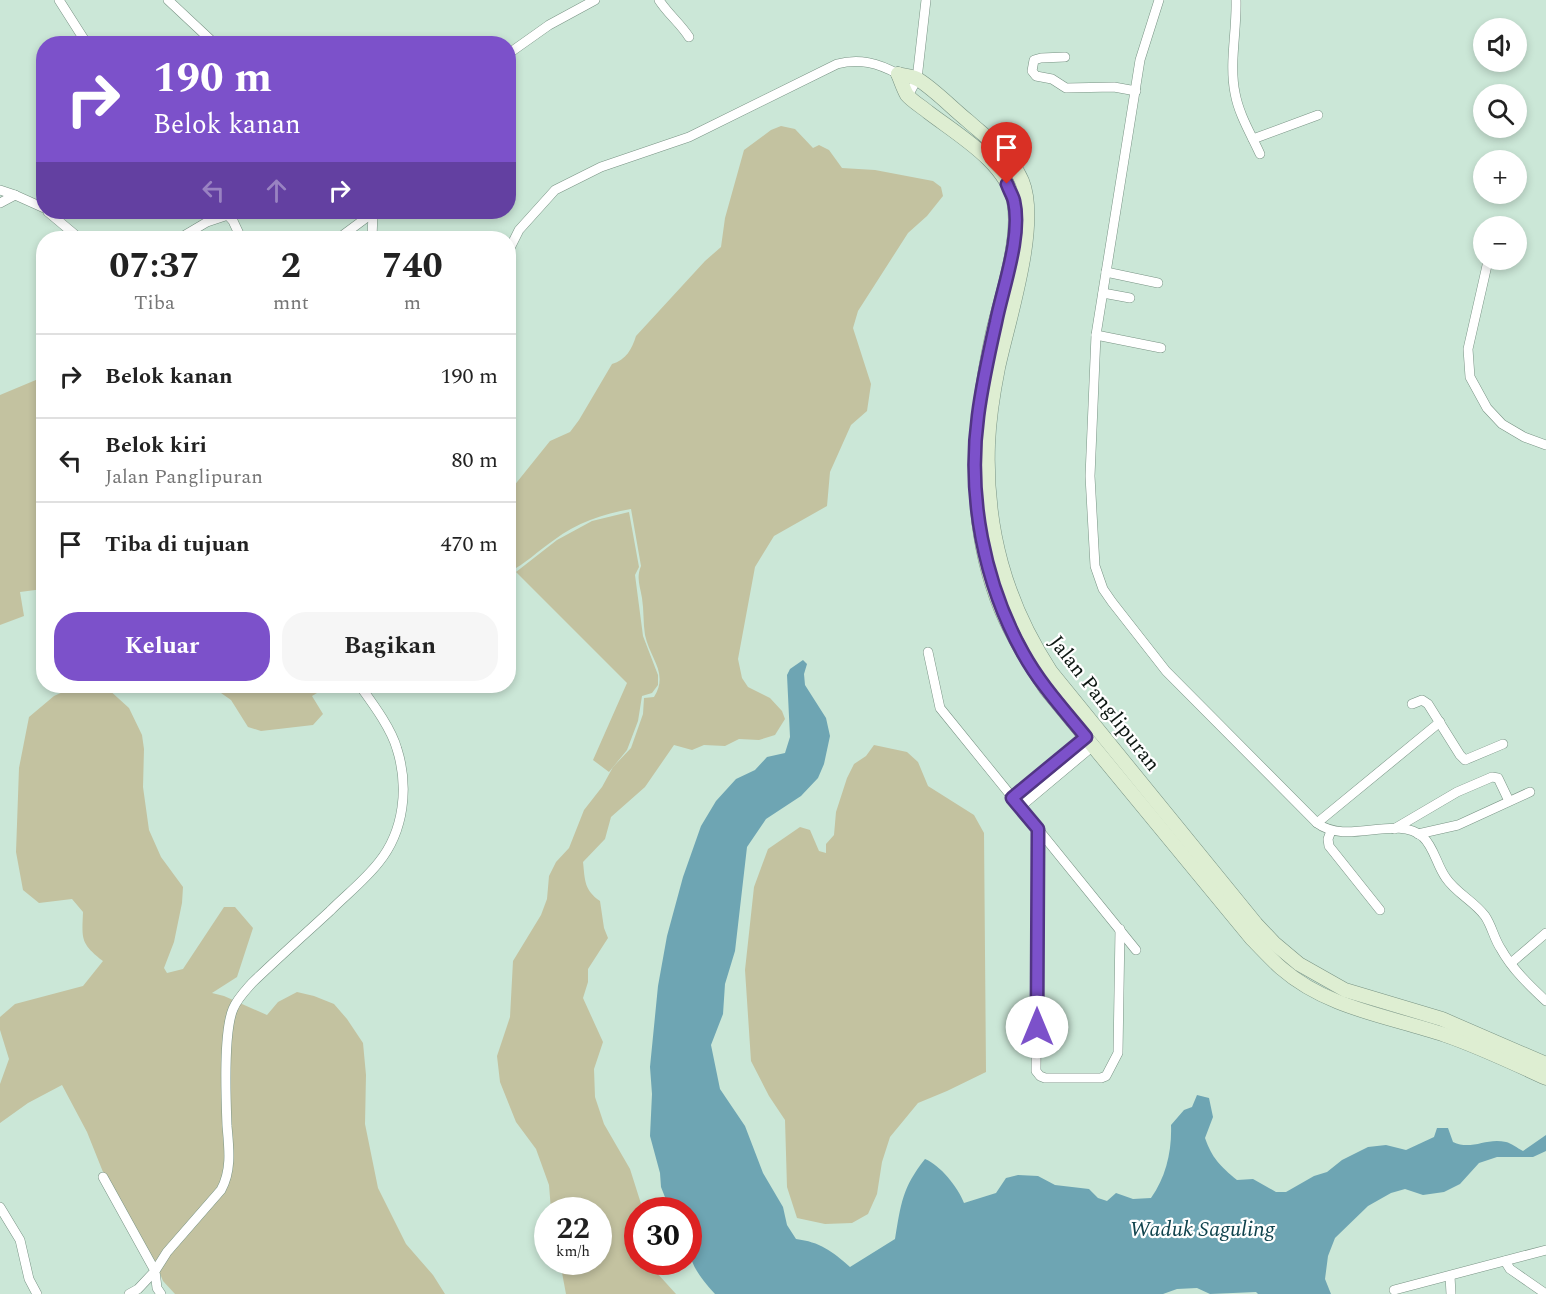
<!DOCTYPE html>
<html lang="id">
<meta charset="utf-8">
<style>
:root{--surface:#fff;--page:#f6f6f6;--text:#222;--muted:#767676;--line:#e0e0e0;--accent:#7c51ca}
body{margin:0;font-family:Spectral,serif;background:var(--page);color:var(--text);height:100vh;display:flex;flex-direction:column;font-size:22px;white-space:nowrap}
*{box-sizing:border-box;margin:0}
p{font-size:20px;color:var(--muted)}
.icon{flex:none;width:33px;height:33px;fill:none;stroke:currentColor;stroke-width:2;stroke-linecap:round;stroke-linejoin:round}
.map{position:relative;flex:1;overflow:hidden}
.drawer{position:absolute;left:36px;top:231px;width:480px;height:462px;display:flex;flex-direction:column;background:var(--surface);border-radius:24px;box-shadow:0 3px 9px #0003}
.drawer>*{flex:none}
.top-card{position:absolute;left:36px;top:36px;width:480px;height:183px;border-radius:24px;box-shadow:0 3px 9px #0003;background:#7c51ca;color:#fff;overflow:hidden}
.fabs{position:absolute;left:1473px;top:18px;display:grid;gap:12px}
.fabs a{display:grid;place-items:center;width:54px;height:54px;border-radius:50%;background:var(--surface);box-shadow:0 3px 9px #0003;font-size:30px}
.speed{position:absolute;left:534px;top:1197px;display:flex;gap:12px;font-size:30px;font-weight:700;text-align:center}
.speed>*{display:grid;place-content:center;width:78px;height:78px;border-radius:50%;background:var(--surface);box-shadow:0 3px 9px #0003;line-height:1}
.speed small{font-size:15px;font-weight:400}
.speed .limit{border:9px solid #d22;background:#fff;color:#111}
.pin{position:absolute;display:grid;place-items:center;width:51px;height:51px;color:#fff;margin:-62px -26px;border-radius:50% 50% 50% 0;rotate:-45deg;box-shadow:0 0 6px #0007}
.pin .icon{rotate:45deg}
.me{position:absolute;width:66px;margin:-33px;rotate:0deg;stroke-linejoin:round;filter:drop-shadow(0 0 4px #0008)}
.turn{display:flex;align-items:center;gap:21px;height:126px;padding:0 18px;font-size:27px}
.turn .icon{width:78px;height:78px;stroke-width:2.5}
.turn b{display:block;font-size:42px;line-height:51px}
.lanes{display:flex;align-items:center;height:57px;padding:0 18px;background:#0003;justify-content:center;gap:30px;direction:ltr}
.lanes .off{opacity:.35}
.eta{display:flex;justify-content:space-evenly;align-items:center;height:102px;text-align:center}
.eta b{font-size:36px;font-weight:700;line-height:42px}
.primary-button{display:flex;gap:12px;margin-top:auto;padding:12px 18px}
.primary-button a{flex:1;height:69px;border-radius:24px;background:var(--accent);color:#fff;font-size:24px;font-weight:700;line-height:69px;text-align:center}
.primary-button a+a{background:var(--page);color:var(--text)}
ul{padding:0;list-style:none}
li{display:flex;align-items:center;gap:18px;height:84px;padding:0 18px;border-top:2px solid var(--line)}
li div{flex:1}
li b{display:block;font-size:22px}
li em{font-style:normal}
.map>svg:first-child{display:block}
.green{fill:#c3c2a0}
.water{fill:#6ea5b3}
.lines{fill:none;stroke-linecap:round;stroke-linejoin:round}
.street-casing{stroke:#789384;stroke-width:10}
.secondary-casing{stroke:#789384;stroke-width:15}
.street{stroke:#fff;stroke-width:9}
.secondary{stroke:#deeed2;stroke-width:14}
.route-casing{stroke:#513583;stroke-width:15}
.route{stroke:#7c51ca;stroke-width:10}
.labels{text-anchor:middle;stroke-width:4.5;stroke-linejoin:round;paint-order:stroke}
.street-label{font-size:21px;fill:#0d1712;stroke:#fff}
.water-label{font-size:22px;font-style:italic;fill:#10434d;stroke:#fff}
</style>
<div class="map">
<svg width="1546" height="1294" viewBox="0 0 1546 1294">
<rect width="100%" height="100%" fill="#cbe7d7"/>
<g class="green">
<path d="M781,126L795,129L813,148L819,145L829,150L842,168L875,170L933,181L941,187L943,196L927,216L908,233L858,311L853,328L871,384L867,411L851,425L830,472L827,506L774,536L755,567L738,659L742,678L748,687L770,698L782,711L785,719L775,735L759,740L739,739L725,746L704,745L692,750L674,745L645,787L611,817L605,839L583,862C585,880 584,890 600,901L604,928L608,938L588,969V982L583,998L603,1042L594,1069L595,1097L604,1124L630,1169L643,1210H638V1262H647L676,1294H566L560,1262H598V1210H551L549,1185L536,1149L516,1122L500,1082L497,1056L510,1017L513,961L541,915L547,899L549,876L556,862L569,848L584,810L602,787L613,767L631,748L643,714L644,698L654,697C669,673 650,659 645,635C643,623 644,610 642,598C640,586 636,578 641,566L631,509C603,514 576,523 554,540C538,551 525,564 509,572V492L550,441L570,432L579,420L612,364C626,360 632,349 636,336L705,261L721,247L725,218L744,150L771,130Z"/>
<polygon points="43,377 43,589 20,592 24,616 0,625 0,395"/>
<polygon points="629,512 639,567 635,575 643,636 658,675 658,685 652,693 642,696 638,721 627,750 609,772 593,760 627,683 516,572 557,540 592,521"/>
<path d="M76,686L107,688L129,708L142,735L144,749L143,787L149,830L161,857L183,887L182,903L174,942L164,968L167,973L183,969L224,907H235L253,928L237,977L212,993L224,996L267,1015L278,1002L297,992L314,996L334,1004L347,1019L363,1043L366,1075L365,1124L378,1188L406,1244L433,1275L445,1294H175L163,1281L157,1266L103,1172L87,1132L62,1085L28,1103L0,1123V1084L9,1059L0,1030V1017L15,1004L83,986L103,961C80,943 82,939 83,912L72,899L39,903L23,890L16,852L19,768L29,717L54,696Z"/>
<polygon points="211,686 323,686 322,690 312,696 323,714 313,725 261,731 248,727 231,700"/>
<polygon points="874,745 907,752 918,762 928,786 974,815 984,833 986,1072 947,1091 918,1103 890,1137 882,1162 877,1194 868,1214 852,1223 825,1224 797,1218 787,1187 785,1120 769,1096 751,1061 745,970 754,887 768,849 800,827 810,830 819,851 826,853 826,844 834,835 836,812 847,778 854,764 866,756"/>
</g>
<path class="water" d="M803,660L807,664L804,674L805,685L826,718L830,736L824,764L818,778L801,796L766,819L747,847L735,951L725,984L723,1014L711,1045L720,1089L745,1126L763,1173L783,1207L787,1225L796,1239C820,1242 832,1251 850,1267L895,1239C901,1204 902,1188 925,1159C940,1165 958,1187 964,1203L996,1193L1006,1178L1018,1175L1038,1176L1055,1185L1089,1189L1098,1198L1107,1201L1116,1193L1133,1199L1151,1198C1166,1177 1172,1151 1171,1125L1184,1110L1192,1107L1197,1095L1209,1098L1213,1117L1205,1138C1212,1158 1220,1166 1237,1180L1253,1179L1276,1192H1286L1314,1176L1327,1172L1342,1160L1368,1147L1386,1145L1406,1150L1434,1137L1437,1128H1448L1453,1142C1472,1151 1486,1137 1506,1142C1511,1143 1517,1148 1523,1151L1546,1135V1151L1533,1157H1497L1479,1163L1460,1184L1444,1192L1423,1195L1405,1189L1391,1193L1368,1206L1335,1238L1328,1256L1325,1279L1331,1294H1258L1256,1292L1210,1294L1197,1288L1177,1289L1163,1294H715C685,1261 688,1253 688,1210H670L661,1187L660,1173L650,1136L652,1094L650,1067L658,986L667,936L683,877L701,826L716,801L736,779L755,770L767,757L785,753L790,737L787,675L790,669Z"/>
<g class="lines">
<g class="street-casing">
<g id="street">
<polyline points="59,0 87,44"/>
<polyline points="168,0 215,44"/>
<path d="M659,0C668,14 680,23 689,37"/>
<path d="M1159,0L1140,60L1096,335L1090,476L1095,566L1103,589L1112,602L1166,671L1317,823C1347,846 1396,814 1423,837C1434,847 1437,866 1446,878C1456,893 1474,901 1485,916C1492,926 1494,939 1501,949C1512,969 1530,986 1546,1001"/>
<path d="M1236,0C1237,31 1229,63 1235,93C1239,115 1251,134 1260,154"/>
<polyline points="508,54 549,25 595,0"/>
<polyline points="1065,57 1041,58 1034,60 1032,71 1036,76 1052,79 1066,88 1114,87 1136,91"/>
<polyline points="908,96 917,79 926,0"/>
<polyline points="1253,139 1318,115"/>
<polyline points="0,190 15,195"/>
<polyline points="0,203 15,195 44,208"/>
<polyline points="48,212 79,238"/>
<polyline points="225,212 233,221 241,238"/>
<polyline points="180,238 207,222 228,215"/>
<polyline points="339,238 374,212"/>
<polyline points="372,238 373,213"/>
<path d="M508,252L519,230L555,190L601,167L689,137L837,64C859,58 878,63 898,74"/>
<polyline points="1488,261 1468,349 1470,377 1487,408 1502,424 1524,437 1546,445"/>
<polyline points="1106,272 1158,283"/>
<polyline points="1103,293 1130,298"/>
<polyline points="1096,335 1161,348"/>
<polyline points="928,652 940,708 1136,950"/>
<polyline points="1412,704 1422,700 1428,704 1460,755 1465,760 1503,744"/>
<polyline points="1012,798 1086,737"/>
<polyline points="1019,808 1093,746"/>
<polyline points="1317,823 1440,722"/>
<polyline points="1038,829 1036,1071 1040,1076 1045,1078 1101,1078 1106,1076 1118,1053 1120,929"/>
<polyline points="1394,829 1457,792 1492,777 1498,778 1509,801"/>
<polyline points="1331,831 1328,839 1329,846 1380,910"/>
<polyline points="1418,834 1458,825 1530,792"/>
<polyline points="1511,963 1546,933"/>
<polyline points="103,1177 155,1271 138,1289 129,1294"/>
<polyline points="0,1207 20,1240 29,1279 37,1294"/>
<polyline points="1505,1261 1510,1269 1546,1294"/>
<polyline points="1450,1276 1451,1294"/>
<polyline points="1394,1290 1546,1250"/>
<path d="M161,1294L157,1288L155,1271L167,1252L221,1190C232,1170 229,1148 227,1126C226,1099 223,1033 233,1009C237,999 245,991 252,983C278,958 304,935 330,911C346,895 365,880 379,862C404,831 409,787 397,749C391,728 373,704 360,686"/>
</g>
</g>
<g class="secondary-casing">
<g id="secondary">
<path d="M898,74C901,81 903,88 907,95C912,101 922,107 928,112C958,135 1007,163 1014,202C1021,238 1002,295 993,332C973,424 965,520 1001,609C1013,638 1029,663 1046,689L1252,939C1262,949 1271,959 1281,968C1328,1009 1389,1016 1445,1035C1480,1047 1513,1063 1546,1078"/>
<path d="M898,74C904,76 913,76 919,80C936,91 952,108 968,121C988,139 1011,155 1022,181C1040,225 1008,321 998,368C993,393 989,419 988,444C985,528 1005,602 1051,672L1256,924L1274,943L1299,964L1345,990L1442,1019L1546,1064"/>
</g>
</g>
<use href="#street" class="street"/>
<use href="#secondary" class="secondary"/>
</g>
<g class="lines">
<g class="route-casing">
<path id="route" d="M1007,184C1009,190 1013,196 1014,201C1022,236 1003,287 996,322C989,353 982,384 978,416C967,496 984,583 1023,653C1040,684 1064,710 1086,737L1012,798L1038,829L1037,1027"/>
</g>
<use href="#route" class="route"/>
</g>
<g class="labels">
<g class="street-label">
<text transform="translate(1105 703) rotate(52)" y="7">Jalan Panglipuran</text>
</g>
<g class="water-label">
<text x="1202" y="1236">Waduk Saguling</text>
</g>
</g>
</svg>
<div class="fabs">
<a><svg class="icon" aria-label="sound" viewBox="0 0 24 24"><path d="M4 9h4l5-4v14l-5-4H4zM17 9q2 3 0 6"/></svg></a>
<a><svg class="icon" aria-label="search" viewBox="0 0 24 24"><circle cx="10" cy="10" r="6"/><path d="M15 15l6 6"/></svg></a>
<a>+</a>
<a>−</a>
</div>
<div class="speed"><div>22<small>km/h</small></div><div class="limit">30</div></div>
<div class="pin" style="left:1007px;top:184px;background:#d93025"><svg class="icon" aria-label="arrive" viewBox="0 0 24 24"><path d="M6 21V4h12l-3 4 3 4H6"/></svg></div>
<svg class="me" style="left:1037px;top:1027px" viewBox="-20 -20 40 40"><circle r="19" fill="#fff"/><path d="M0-13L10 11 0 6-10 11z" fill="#7c51ca"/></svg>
<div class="top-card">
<div class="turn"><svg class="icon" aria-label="right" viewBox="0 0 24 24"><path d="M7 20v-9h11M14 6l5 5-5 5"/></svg><div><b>190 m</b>Belok kanan</div></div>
<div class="lanes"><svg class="icon off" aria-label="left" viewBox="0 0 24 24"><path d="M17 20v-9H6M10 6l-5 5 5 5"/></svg><svg class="icon off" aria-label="ahead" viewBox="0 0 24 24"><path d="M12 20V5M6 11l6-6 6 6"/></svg><svg class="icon" aria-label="right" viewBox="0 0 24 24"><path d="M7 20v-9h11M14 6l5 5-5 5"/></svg></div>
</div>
<section class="drawer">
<div class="eta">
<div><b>07:37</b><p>Tiba</p></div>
<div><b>2</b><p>mnt</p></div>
<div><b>740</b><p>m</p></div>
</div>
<ul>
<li><svg class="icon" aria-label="right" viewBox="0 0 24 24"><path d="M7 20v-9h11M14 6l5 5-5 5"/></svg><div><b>Belok kanan</b></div><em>190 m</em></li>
<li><svg class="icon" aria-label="left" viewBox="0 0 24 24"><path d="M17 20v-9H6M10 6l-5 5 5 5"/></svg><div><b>Belok kiri</b><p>Jalan Panglipuran</p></div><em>80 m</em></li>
<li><svg class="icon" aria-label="arrive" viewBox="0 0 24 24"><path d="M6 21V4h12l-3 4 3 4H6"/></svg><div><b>Tiba di tujuan</b></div><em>470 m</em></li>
</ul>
<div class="primary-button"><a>Keluar</a><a>Bagikan</a></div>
</section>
</div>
